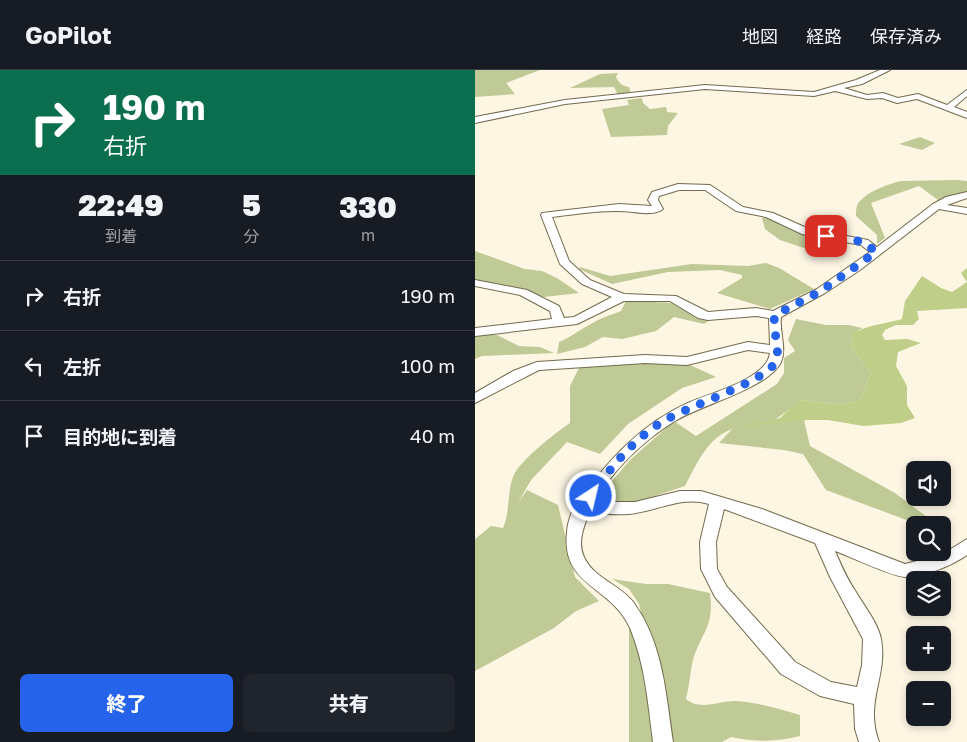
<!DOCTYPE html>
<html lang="ja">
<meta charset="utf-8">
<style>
:root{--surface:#171b24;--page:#20242c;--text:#f1f3f6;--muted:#9ea1a6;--line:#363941;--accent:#2563eb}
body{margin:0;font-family:"Golos Text","Noto Sans JP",sans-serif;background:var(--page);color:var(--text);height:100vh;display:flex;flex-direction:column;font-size:19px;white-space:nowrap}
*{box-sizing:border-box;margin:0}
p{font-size:16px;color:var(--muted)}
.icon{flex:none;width:28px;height:28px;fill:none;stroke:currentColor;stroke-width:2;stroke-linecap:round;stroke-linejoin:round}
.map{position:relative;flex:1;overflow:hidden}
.side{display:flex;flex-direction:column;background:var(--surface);width:475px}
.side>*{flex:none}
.hud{background:#0b6e4f;color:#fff;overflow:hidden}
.controls{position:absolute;left:431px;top:391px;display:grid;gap:10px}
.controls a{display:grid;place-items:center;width:45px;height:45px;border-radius:8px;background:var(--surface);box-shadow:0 2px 8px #0003;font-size:25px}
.pin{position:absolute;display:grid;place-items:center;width:42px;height:42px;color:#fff;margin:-21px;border-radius:10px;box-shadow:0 2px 8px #0006}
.me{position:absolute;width:55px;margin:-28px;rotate:35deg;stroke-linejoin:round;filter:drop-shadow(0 0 4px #0008)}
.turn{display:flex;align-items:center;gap:18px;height:105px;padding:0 20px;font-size:22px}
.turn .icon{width:65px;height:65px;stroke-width:2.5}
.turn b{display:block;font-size:35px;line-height:42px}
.eta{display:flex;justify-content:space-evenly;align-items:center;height:85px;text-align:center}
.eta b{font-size:30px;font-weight:800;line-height:35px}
.action{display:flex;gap:10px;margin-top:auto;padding:10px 20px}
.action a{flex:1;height:58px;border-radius:8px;background:var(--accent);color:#fff;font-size:20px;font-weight:800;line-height:58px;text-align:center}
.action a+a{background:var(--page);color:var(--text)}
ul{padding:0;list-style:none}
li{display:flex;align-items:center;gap:15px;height:70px;padding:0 20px;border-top:1px solid var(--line)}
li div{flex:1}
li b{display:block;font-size:19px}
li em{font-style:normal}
header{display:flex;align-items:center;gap:30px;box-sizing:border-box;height:70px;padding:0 25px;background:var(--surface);border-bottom:1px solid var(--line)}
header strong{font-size:24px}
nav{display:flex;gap:28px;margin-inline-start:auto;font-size:18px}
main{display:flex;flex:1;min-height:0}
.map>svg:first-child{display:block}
.green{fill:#bfca96}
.forest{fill:#bfce88}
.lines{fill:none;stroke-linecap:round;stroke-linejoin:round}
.street-casing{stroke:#746a4d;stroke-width:2}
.street{fill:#fff;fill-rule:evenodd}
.route{stroke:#2563eb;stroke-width:9;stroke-dasharray:0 16.2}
</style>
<header>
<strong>GoPilot</strong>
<nav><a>地図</a><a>経路</a><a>保存済み</a></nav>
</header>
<main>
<section class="side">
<div class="hud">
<div class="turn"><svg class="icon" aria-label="right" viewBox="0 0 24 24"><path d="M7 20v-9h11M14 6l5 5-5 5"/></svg><div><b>190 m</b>右折</div></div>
</div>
<div class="eta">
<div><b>22:49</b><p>到着</p></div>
<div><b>5</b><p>分</p></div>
<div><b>330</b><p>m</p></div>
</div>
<ul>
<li><svg class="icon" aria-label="right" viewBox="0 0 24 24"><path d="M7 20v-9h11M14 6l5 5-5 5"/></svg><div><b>右折</b></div><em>190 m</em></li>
<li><svg class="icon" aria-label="left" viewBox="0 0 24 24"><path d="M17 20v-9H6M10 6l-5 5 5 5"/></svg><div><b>左折</b></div><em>100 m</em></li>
<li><svg class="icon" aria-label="arrive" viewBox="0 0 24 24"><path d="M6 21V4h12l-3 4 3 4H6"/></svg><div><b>目的地に到着</b></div><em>40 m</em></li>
</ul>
<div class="action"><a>終了</a><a>共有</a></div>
</section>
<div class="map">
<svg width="492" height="672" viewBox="0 0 492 672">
<rect width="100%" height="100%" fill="#fdf6e3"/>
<g class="green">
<polygon points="0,0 65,0 31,13 40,24 0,27"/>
<path d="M143,3L141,7C145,14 147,16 154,17L156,23L143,25L139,17L95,18L125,4Z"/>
<polygon points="167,28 168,33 175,39 191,37 192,42 203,43 193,56 192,65 136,67 127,39 154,35 152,30"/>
<polygon points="445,67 460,73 447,80 424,74"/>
<path d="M482,110L492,111V123L463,130L444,116L396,133L410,168L402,174V165L381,146C381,141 381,135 385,131C394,121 413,114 426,111Z"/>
<polygon points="287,148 293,148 359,169 344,183 305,170 290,159"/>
<polygon points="0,181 50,199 67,201 82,208 104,223 69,227 47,219 0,210"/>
<polygon points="291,193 304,198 339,219 295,239 242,223 267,208 267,205 245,200 193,202 137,214 104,199 105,197 135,206 217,194 273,196"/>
<path d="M151,231L203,233L220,247L235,250L229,254L199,247L181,261L147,269L128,267L110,277L82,284L84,272C96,267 104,260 116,254C125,248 136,245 146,241Z"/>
<path d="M321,249L351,255H374L387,258L378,264L376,277L396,303L385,330L367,335L327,330L301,349L275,355L329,350L335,376L420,423L456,450L458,455H445L351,420L328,384L309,380L244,373L257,359C232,368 222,394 210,416L156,434L114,438L155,390L199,351L221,366L302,314L309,303V288L320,281L313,270Z"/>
<polygon points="0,265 22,265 44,276 65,277 79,283 7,286 0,289"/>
<path d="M137,292L213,294L241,307L207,318L153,354L125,384L92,372L56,410L43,433L52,420L83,435L100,507L124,531L101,541L79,558L0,601V469L16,456L28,458C35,443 32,423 38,407C43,392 80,363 95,353V316L106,294Z"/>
<path d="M137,509L171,514H193L235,523C240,559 224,564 217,594C215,605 214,617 211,629C225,641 243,631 260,631C282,632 304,639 325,645V666C303,672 279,672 256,667L247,672H196L164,534L154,519Z"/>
<polygon points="154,557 167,580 180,672 154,672"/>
</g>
<path class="forest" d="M492,198V238L442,241L444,249L438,255H421L410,260L407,265L410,270L432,269L446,273L423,282L421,296L432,316V335L440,348L426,353L388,356L353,350H333L262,357L305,348L319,334L327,330L367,335L385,330L396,303L376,277L378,264C388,256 413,253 427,249L430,231L447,206L466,218L477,222L492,212L486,203Z"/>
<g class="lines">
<g class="street-casing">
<g id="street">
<polygon points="405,0 415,0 387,14 369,18 392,25 408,23 423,28 443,24 472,35 492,20 492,26 479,37 492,42 492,48 442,29 422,33 407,28 392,29 360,21 339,26 230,19 90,34 0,53 0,47 90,30 230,15 339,22 381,10"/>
<path d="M203,114L235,115L268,137L298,143L334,159L393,170L402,177L458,134L471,127L492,122V128L472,135L492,138V144L464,139L385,200L350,223L306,247C304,262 312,278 306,292C294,318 226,335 200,351C168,371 139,399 119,432H160L205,421H226L287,439L430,494L466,485L492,469V485C478,495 447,508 430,507C418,507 374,486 360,481C366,495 372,509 381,522C389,536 403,553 406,569C413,606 389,632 404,672H384L380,659L379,634L345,626L306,604L240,527L226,499L225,472L234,434C208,426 186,439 161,443C146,446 129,443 114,443C109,456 102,473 109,487C118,508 146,515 159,533C188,573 191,625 198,672H178C173,633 170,594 155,558C136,515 86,517 92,462C92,455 97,439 101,434C132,392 165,354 215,332C236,323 292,309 295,283L273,280L212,295L170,293L64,300L0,333V323L38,301L62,292L170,285L212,287L273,272L295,275L294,248L281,246L233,250L223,248L195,231H149L102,254L0,266V258L77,249L75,241L45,225L0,216V210L52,220L84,236L89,248L99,247L137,227L107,214L85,194L66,145L67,143L144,134L177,136L173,130L177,122ZM204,120H230L261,141L291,147L327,164L386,175L395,182L342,219L298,241L281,238L233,242L201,226L149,224L115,210L94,191L77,147C104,144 132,139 158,142C167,143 181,145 188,139L183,130L184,126ZM249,439L340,473L355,507L388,569L387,595L382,617L356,612L320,592L252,517L242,499L241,472Z"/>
</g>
</g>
<use href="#street" class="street"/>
</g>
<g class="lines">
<path class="route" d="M116,426C135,398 158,370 187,352C211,337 288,312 299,294C308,280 296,261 300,245L346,221L401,182L389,172L351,166"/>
</g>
</svg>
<div class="controls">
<a><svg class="icon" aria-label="sound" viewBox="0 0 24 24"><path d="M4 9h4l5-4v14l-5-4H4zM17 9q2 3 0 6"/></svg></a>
<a><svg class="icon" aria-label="search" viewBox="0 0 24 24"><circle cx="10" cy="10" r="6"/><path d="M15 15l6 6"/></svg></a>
<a><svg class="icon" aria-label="layers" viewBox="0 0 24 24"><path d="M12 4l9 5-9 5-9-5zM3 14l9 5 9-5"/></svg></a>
<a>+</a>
<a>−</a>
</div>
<div class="pin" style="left:351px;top:166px;background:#d93025"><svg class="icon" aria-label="arrive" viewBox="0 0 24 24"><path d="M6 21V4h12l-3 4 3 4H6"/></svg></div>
<svg class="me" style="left:116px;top:426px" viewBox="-20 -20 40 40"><circle r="17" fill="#2563eb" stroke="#fff" stroke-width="3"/><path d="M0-11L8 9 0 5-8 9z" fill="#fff"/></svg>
</div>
</main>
